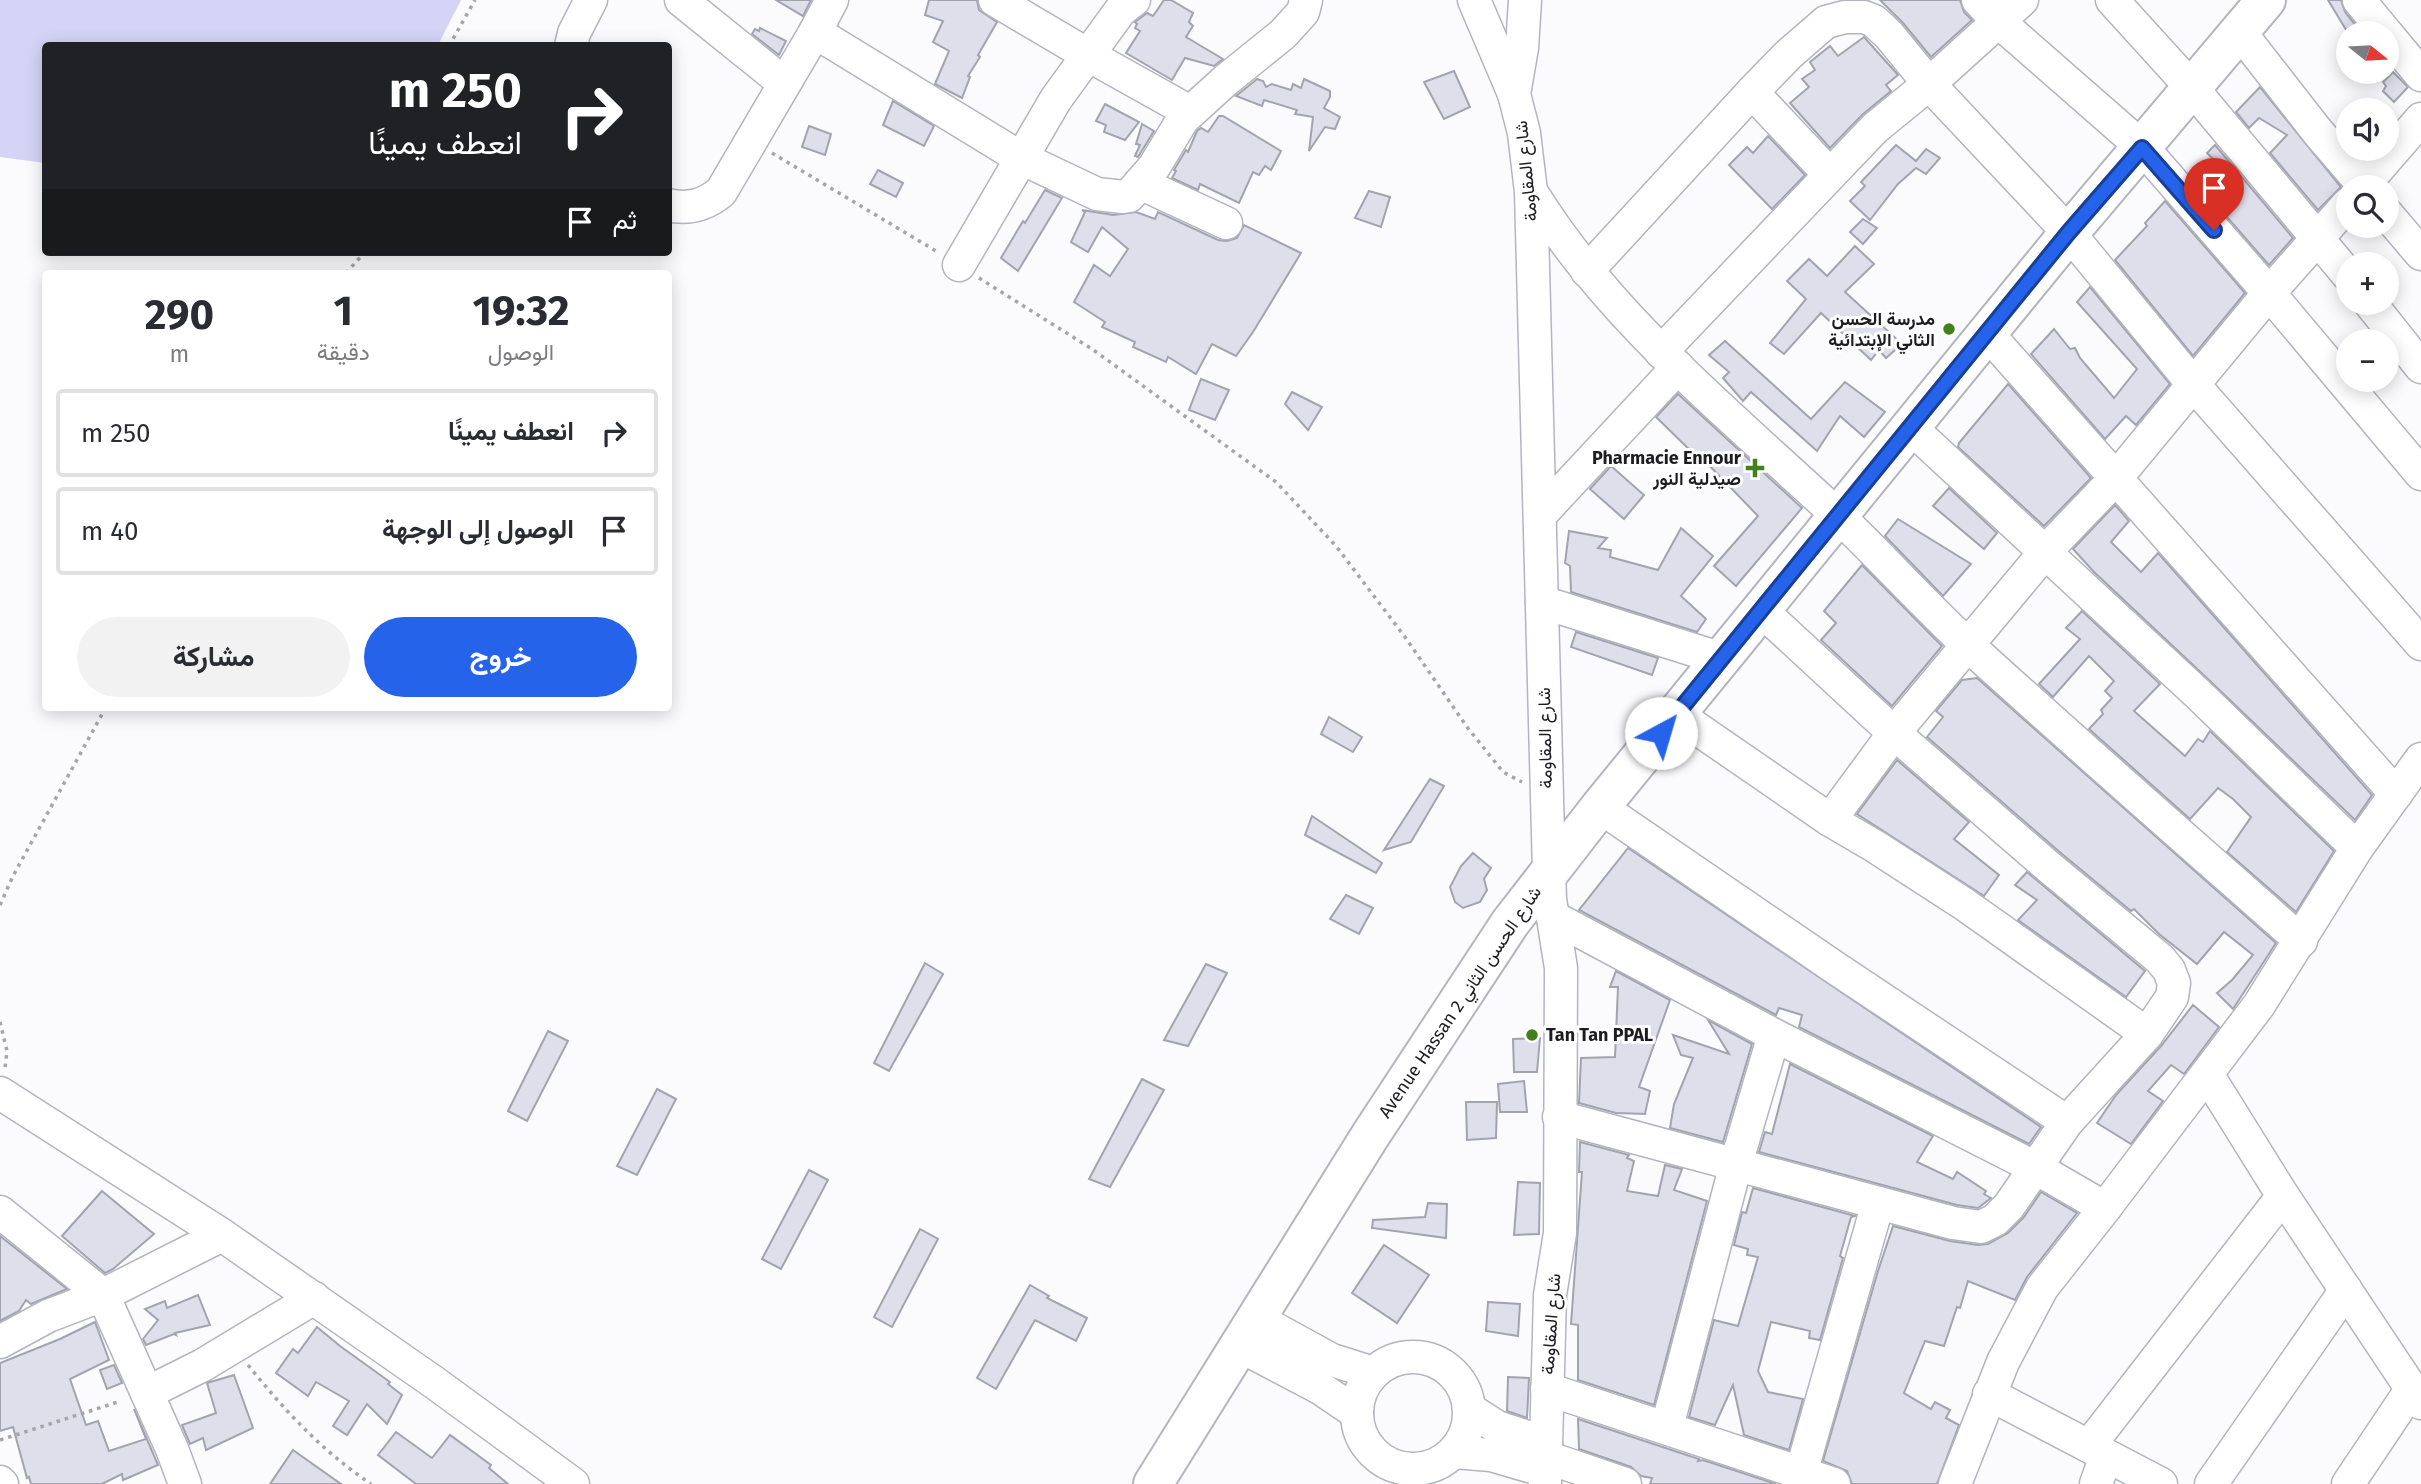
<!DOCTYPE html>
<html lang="ar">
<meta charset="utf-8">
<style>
:root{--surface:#fff;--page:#f2f2f3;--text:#2b2b33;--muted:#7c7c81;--line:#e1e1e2;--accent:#2563eb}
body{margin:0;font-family:"Fira Sans",Vazirmatn,sans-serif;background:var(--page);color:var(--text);direction:rtl;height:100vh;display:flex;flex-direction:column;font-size:26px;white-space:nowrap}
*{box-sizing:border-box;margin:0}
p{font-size:23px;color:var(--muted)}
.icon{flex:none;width:38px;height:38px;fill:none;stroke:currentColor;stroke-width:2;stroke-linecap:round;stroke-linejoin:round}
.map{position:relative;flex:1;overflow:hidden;direction:ltr}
.details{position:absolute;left:42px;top:270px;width:630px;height:441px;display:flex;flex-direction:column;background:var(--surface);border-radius:7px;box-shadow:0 4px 18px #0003;direction:rtl}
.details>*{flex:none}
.banner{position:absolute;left:42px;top:42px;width:630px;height:214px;border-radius:7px;box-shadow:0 4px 18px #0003;direction:rtl;background:#202124;color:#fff;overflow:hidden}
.needle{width:46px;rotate:108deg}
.tools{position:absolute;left:2336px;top:21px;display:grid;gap:14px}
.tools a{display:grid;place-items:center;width:63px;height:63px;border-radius:50%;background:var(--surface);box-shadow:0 4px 18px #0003;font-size:35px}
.pin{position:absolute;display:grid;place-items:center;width:60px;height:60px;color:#fff;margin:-72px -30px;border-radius:50% 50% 50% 0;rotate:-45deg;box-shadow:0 0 7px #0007}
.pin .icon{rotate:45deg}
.me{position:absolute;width:77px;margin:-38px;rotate:39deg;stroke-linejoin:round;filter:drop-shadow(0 0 5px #0008)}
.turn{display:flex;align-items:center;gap:24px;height:147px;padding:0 35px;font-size:32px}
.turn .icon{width:91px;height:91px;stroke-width:2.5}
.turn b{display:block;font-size:49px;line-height:60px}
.then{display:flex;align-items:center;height:66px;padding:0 35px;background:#0003;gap:14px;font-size:26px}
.eta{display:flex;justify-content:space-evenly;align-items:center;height:119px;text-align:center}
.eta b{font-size:42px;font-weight:700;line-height:49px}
.primary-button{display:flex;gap:14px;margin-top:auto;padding:14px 35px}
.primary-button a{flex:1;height:80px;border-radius:42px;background:var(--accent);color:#fff;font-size:28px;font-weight:700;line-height:80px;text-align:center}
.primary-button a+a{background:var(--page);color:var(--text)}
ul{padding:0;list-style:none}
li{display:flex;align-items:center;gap:21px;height:88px;margin:0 14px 10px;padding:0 21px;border:4px solid var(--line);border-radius:7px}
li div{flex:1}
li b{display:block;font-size:26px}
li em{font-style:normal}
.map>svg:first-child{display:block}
.green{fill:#d4d4f6}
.building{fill:#dfdfec;stroke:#a3a3af;stroke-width:2}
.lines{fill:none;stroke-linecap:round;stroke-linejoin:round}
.minor-casing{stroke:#b4b4c1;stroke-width:35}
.major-casing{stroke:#b4b4c1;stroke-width:42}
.path{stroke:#a5a5a9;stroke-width:3.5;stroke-dasharray:3.5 5;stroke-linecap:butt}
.minor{stroke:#fff;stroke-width:32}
.major{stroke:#fff;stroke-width:38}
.route-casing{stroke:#184099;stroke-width:18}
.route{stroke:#2563eb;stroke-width:12}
.poi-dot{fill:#437f1b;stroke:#fff;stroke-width:2.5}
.labels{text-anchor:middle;stroke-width:6;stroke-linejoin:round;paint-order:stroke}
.street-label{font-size:18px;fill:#1c1c21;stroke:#fff}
.poi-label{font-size:18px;font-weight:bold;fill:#1c1c21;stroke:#fff;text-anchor:end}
</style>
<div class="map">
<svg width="2421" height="1484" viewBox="0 0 2421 1484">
<rect width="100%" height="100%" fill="#fbfbfe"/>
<polygon class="green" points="0,0 461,0 438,45 46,46 45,163 0,157"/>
<g class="building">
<polygon points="776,0 811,0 803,16"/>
<polygon points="929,0 977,0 979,10 997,22 978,55 980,57 968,76 970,77 962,98 935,84 949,51 933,42 943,21 925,15"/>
<polygon points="1164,0 1171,0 1193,13 1189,22 1193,26 1186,37 1223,59 1214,66 1185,58 1172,80 1126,53 1140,31 1135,28 1137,24 1135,22 1147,13 1153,16"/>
<polygon points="1880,0 1960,0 1964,12 1972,20 1931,57 1903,23"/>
<polygon points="2328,0 2341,0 2345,12 2362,33 2348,33"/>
<polygon points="760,28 786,41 779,55 752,34 755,29 759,31"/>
<polygon points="1864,37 1898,75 1886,85 1891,91 1862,115 1830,148 1790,103 1809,87 1802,79 1815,70 1810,62 1830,46 1838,56"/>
<polygon points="1454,71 1470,107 1444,119 1424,82"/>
<polygon points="2393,72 2408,87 2394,102 2383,91 2386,86 2383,82"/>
<polygon points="1257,79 1263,81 1266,87 1272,84 1291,90 1293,84 1301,88 1304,79 1330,91 1330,97 1324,108 1340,117 1335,129 1325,127 1309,151 1313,117 1295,114 1297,110 1264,100 1262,106 1236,96"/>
<polygon points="2260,87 2341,187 2318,210 2270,153 2287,135 2259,118 2249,128 2236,112"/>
<polygon points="893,101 934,126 924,146 883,125"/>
<polygon points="1105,104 1139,122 1125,140 1104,132 1106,125 1096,121"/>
<polygon points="1219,116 1223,116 1281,151 1271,170 1265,166 1259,175 1253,172 1239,203 1200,184 1198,190 1172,178 1176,171 1174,170 1186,150 1188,152 1197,131 1201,128 1208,132"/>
<polygon points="1142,124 1154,131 1138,157 1135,156 1140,145 1136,144"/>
<polygon points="809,126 831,134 825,155 802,147"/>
<polygon points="1768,136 1805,175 1772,209 1729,165 1747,147 1753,153"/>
<polygon points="1896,145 1916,161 1926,149 1940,158 1926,174 1916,168 1898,184 1870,220 1850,201 1865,186 1861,182"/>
<polygon points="2215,145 2293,238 2269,265 2205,192 2225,171 2207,153"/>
<polygon points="878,170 903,183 896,197 870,184"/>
<polygon points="1045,190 1062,198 1018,271 1001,258 1023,221 1025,223"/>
<polygon points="1369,191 1390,197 1381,227 1355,218"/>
<polygon points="2165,201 2245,293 2193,356 2115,260 2147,226 2145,223"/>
<polygon points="1082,210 1113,215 1136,212 1155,219 1158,212 1218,240 1227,241 1237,238 1244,225 1301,253 1253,332 1236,356 1212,344 1196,374 1168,357 1166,362 1133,347 1135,342 1102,327 1105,322 1074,302 1094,265 1110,276 1128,249 1102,227 1088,252 1071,242 1085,212"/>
<polygon points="1863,219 1877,228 1863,244 1850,232"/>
<polygon points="1855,246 1874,264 1845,292 1902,344 1886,358 1879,350 1871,360 1821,313 1784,354 1770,343 1806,299 1787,281 1809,259 1827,276"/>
<polygon points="2090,287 2170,384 2136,425 2126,416 2105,439 2031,354 2054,329 2070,349 2075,348 2080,358 2114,398 2137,369 2077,302"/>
<polygon points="1725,341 1811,419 1845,382 1885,412 1864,437 1840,416 1817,451 1751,392 1743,401 1723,378 1729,372 1709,355"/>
<polygon points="1201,379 1229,390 1215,420 1189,410"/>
<polygon points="2008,384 2091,478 2044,526 1958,447 1959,443"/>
<polygon points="1292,392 1322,407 1308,430 1285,404"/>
<polygon points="1678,394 1802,508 1736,586 1714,566 1758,516 1702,458 1700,460 1656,417"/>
<polygon points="1611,466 1644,495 1624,519 1590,489"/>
<polygon points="1949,488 1997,533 1984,549 1933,506"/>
<polygon points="2115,505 2129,521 2111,542 2141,572 2158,553 2372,795 2355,820 2209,680 2094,572 2073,549"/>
<polygon points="1898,519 1971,564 1943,596 1885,536"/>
<polygon points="1681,528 1713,556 1681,596 1706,619 1697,632 1571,592 1570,566 1565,563 1569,531 1607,538 1598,548 1611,550 1610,557 1658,570"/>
<polygon points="1862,565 1942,646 1892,706 1821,640 1836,623 1824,611"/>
<polygon points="2082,611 2160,684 2134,711 2185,756 2198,739 2203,742 2210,731 2334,851 2296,912 2227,852 2251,817 2233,799 2218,788 2190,819 2089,729 2103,714 2101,710 2112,698 2105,691 2114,681 2089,656 2053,697 2039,684 2080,639 2066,628"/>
<polygon points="1576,632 1658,658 1652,675 1571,647"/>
<polygon points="1977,678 2276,943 2233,1009 2217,993 2232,980 2253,955 2224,932 2197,964 2159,934 2134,909 2131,911 2062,854 1927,737 1943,717 1936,711 1962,680"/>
<polygon points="1329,717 1362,737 1353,752 1321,734"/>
<polygon points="1897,760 1969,822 1954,839 1999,875 1984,896 1857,814"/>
<polygon points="1430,779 1444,786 1411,842 1384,850"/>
<polygon points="1312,816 1382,863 1376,873 1305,835"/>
<polygon points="1628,848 2041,1127 2029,1144 1799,1027 1802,1015 1779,1008 1776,1015 1579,910"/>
<polygon points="1473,853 1491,868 1484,879 1487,890 1480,902 1463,908 1455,902 1450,887 1461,866"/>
<polygon points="2027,872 2145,971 2126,997 2018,920 2037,900 2015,885"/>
<polygon points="1346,895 1373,908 1359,934 1330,919"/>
<polygon points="925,963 943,974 889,1071 874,1063"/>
<polygon points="1206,964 1227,973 1188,1046 1164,1040"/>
<polygon points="1616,971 1670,1000 1639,1087 1650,1091 1645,1114 1616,1113 1579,1103 1581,1058 1615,1057 1618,987 1610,987"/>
<polygon points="2193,1005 2219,1027 2184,1074 2171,1065 2148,1091 2163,1101 2131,1144 2097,1123 2116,1095 2161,1046"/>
<polygon points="1708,1020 1752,1044 1723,1142 1670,1128 1674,1104 1693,1058 1681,1055 1673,1035 1729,1054"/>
<polygon points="548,1031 568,1041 527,1121 508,1111"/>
<polygon points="1540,1038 1537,1072 1514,1072 1513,1039"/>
<polygon points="1790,1064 1933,1136 1917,1162 1953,1179 1957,1172 1986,1191 1984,1194 1991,1198 1978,1208 1957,1205 1759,1152 1765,1132 1772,1134"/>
<polygon points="1142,1079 1164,1090 1110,1187 1089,1179"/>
<polygon points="1524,1081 1527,1112 1500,1112 1498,1084"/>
<polygon points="657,1089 676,1099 637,1175 617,1166"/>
<polygon points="1466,1102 1497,1102 1496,1138 1467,1140"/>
<polygon points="1580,1142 1629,1155 1627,1158 1634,1161 1627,1191 1658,1196 1665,1165 1682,1169 1674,1190 1707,1201 1654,1405 1578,1380 1578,1325 1571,1324 1582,1172 1579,1172"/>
<polygon points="809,1170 828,1180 781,1269 762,1259"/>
<polygon points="1518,1182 1540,1183 1539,1234 1514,1235"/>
<polygon points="1753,1188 1855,1216 1851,1217 1840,1256 1843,1258 1820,1340 1809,1338 1810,1331 1771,1322 1758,1371 1768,1392 1803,1399 1789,1450 1744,1435 1733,1385 1715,1425 1689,1417 1714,1320 1738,1326 1758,1257 1747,1255 1748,1249 1734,1245 1742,1212 1746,1213"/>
<polygon points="102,1191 154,1234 113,1269 105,1273 62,1236"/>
<polygon points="2041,1192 2077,1213 2027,1277 2015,1300 1968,1281 1960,1308 1957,1307 1944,1346 1925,1341 1904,1393 1931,1409 1935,1402 1950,1410 1946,1418 1959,1425 1937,1484 1852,1484 1847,1471 1823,1461 1878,1271 1893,1226 1950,1241 1978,1245 1988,1244 2008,1233 2024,1217"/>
<polygon points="1428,1203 1447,1204 1446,1238 1372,1228 1373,1220 1425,1217"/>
<polygon points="920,1229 938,1239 892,1327 874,1317"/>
<polygon points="0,1236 67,1289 31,1304 26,1300 19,1311 0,1321"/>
<polygon points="1384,1245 1429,1275 1397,1323 1352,1293"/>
<polygon points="1030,1285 1049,1296 1047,1298 1087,1318 1076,1341 1035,1320 996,1389 977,1378"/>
<polygon points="198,1295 210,1325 175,1333 176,1335 174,1334 146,1345 143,1339 158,1320 145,1309 165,1301 167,1308"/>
<polygon points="1488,1302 1520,1304 1518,1336 1486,1331"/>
<polygon points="95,1322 109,1360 70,1379 86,1425 98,1421 109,1451 146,1439 134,1409 158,1465 123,1480 122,1474 102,1484 31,1484 29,1477 27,1478 13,1427 0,1431 0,1363 60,1339"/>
<polygon points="317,1327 340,1346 390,1382 388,1384 402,1395 387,1424 367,1404 347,1435 333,1426 349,1401 316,1382 308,1396 276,1373 293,1349 298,1353"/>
<polygon points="114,1365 122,1383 107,1389 100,1370"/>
<polygon points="234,1375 253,1428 206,1450 203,1438 190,1444 182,1425 216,1413 207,1383"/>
<polygon points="1508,1377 1529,1378 1527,1418 1507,1411"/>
<polygon points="1578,1419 1699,1459 1698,1461 1703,1460 1776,1484 1650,1484 1652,1478 1641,1476 1631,1467 1579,1449"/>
<polygon points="396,1432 432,1458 450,1435 491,1465 489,1468 508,1484 416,1484 378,1455"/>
<polygon points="293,1450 341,1484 270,1484"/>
</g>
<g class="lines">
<g class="minor-casing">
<g id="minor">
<polyline points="681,0 784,83"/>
<polyline points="1134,0 1120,11 1088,55 1190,112"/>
<polyline points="1474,0 1514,94 1524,133 1531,192 1549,872 1550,899 1561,968 1560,1233 1550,1295 1545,1484"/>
<polyline points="1978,0 1998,21 2142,147 2269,293 2421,474"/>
<polyline points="2112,0 2192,88 2348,275"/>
<polyline points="2359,0 2386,33"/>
<polyline points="2239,31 2317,131 2365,187"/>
<polyline points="815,32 1021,158 1097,194 1123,197 1129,196 1154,167 1183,119 1226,80 1283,34 1303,12 1306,0"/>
<polyline points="2387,34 2421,75"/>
<polyline points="571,46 574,33 591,0"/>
<polyline points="1752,92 1830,175"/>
<polyline points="1514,94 1522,48 1525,0"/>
<polyline points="1140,183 1226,223"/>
<polyline points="2362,187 2421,119"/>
<path d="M1532,193C1610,319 1728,413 1835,513C1881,556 1923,604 1970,647C2079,746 2190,843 2301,941"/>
<path d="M668,205C689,210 705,205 721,192L815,32L832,0"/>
<polyline points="2387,214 2421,254"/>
<polyline points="959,265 1056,99 1088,55 995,0"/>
<polyline points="1587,271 1752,92 1789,54 1826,22 1845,17 1864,17 1874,21 1889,35 1929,84 2069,233 2193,384 2421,644"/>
<polyline points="2370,303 2421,367"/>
<polyline points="1987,333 2396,794"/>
<polyline points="1661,352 1875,128 1929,84 2022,0"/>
<polyline points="1910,427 2197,693 2357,848"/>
<polyline points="1541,514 1678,367"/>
<polyline points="1542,602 1722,659"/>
<polyline points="1676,714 1830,820 1876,847 1964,904 2147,1034"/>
<polyline points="1600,807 1834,967 2067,1122"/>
<polyline points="1830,820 1894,733 2046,551 2116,478 2269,293 2348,204"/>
<polyline points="1553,917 1774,1035 2036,1168 2105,1208"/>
<polyline points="2207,1074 2283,1196 2421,1403"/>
<polyline points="0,1093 222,1235 435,1383 573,1484"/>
<polyline points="1559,1117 1953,1223 1981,1227 1995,1220 2009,1206 2067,1122 2147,1034 2172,997 2174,983 2169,970 2160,959 2050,868 1894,733 1761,610"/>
<polyline points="0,1212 103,1295 172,1449 185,1484"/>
<polyline points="1257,1319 1332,1360 1373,1373"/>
<polyline points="0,1342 48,1316 103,1295 222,1235"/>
<polyline points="1240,1346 1320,1388 1357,1413"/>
<circle cx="1413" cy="1413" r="56"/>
<polyline points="1547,1389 1834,1484"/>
<polyline points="147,1393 203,1365 314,1298"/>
<polyline points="1989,1394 2161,1484"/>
<polyline points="1469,1409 1497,1427 1546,1443"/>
<polyline points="1667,1427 1736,1164 1774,1035"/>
<polyline points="2089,1446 2283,1196"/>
<polyline points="1454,1452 1491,1455 1546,1471"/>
<polyline points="1546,1457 1625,1484"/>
<polyline points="1801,1473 1878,1203"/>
<polyline points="0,1482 2,1484"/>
<polyline points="1955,1484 2003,1362 2042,1288 2105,1208 2259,1005 2357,848 2421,759"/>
<polyline points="2096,1484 2106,1456"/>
<polyline points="2211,1484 2346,1290"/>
<polyline points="2348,1484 2411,1390"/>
</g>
</g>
<g class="major-casing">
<polyline id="major" points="1153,1484 1370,1136 1510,923 1600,807 2069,233 2266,0"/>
</g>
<g class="path">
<polyline points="449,46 475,0"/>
<polyline points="772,153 936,251"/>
<polyline points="346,273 365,252"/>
<polyline points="979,278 1092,349 1276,482 1336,546 1405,637 1467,727 1503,772 1522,782"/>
<polyline points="0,905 13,876 106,707"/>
<polyline points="0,1022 7,1051 5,1068"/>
<path d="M248,1365C285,1411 322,1451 371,1484"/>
<polyline points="0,1440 121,1401"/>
</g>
<use href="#minor" class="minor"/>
<use href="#major" class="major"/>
</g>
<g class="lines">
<g class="route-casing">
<polyline id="route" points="1661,733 2068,233 2142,148 2214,230"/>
</g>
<use href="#route" class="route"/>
</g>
<g class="poi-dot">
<circle cx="1949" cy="329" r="7"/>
<path d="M1751.5 457.5h7v7h7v7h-7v7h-7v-7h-7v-7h7z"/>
<circle cx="1532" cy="1035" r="7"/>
</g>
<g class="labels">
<g class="street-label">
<text transform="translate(1526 171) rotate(-96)" y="6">شارع المقاومة</text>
<text transform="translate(1545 738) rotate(-91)" y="6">شارع المقاومة</text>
<text transform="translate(1460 1002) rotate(-56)" y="6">Avenue Hassan 2 شارع الحسن الثاني</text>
<text transform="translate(1551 1324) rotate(-86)" y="6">شارع المقاومة</text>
</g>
<g class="poi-label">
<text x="1935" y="325">مدرسة الحسن<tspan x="1935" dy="21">الثاني الإبتدائية</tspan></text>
<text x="1741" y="464">Pharmacie Ennour<tspan x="1741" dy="21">صيدلية النور</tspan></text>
<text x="1546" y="1041" text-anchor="start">Tan Tan PPAL</text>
</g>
</g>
</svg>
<div class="tools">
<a><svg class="needle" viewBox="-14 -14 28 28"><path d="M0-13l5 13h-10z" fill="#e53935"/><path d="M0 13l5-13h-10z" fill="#7c7c81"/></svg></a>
<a><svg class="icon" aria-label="sound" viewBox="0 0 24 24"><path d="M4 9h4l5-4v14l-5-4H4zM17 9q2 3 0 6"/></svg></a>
<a><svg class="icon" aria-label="search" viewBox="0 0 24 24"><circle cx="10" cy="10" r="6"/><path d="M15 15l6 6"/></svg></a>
<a>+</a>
<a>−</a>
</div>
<div class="pin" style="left:2214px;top:230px;background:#d93025"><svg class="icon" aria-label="arrive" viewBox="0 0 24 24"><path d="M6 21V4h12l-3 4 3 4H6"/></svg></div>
<svg class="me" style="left:1661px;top:733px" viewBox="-20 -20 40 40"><circle r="19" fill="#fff"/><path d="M0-13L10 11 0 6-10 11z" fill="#2563eb"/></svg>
<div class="banner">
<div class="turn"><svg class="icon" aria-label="right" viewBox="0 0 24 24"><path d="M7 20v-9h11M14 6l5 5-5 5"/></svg><div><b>250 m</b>انعطف يمينًا</div></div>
<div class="then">ثم<svg class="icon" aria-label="arrive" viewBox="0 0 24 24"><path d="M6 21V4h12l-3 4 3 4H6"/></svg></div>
</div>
<section class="details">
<div class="eta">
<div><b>19:32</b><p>الوصول</p></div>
<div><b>1</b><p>دقيقة</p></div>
<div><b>290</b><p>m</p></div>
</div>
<ul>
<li><svg class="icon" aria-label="right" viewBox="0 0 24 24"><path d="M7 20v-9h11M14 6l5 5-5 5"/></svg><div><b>انعطف يمينًا</b></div><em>250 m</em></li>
<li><svg class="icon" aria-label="arrive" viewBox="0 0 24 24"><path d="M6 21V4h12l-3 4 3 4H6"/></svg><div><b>الوصول إلى الوجهة</b></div><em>40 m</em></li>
</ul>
<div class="primary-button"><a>خروج</a><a>مشاركة</a></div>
</section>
</div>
